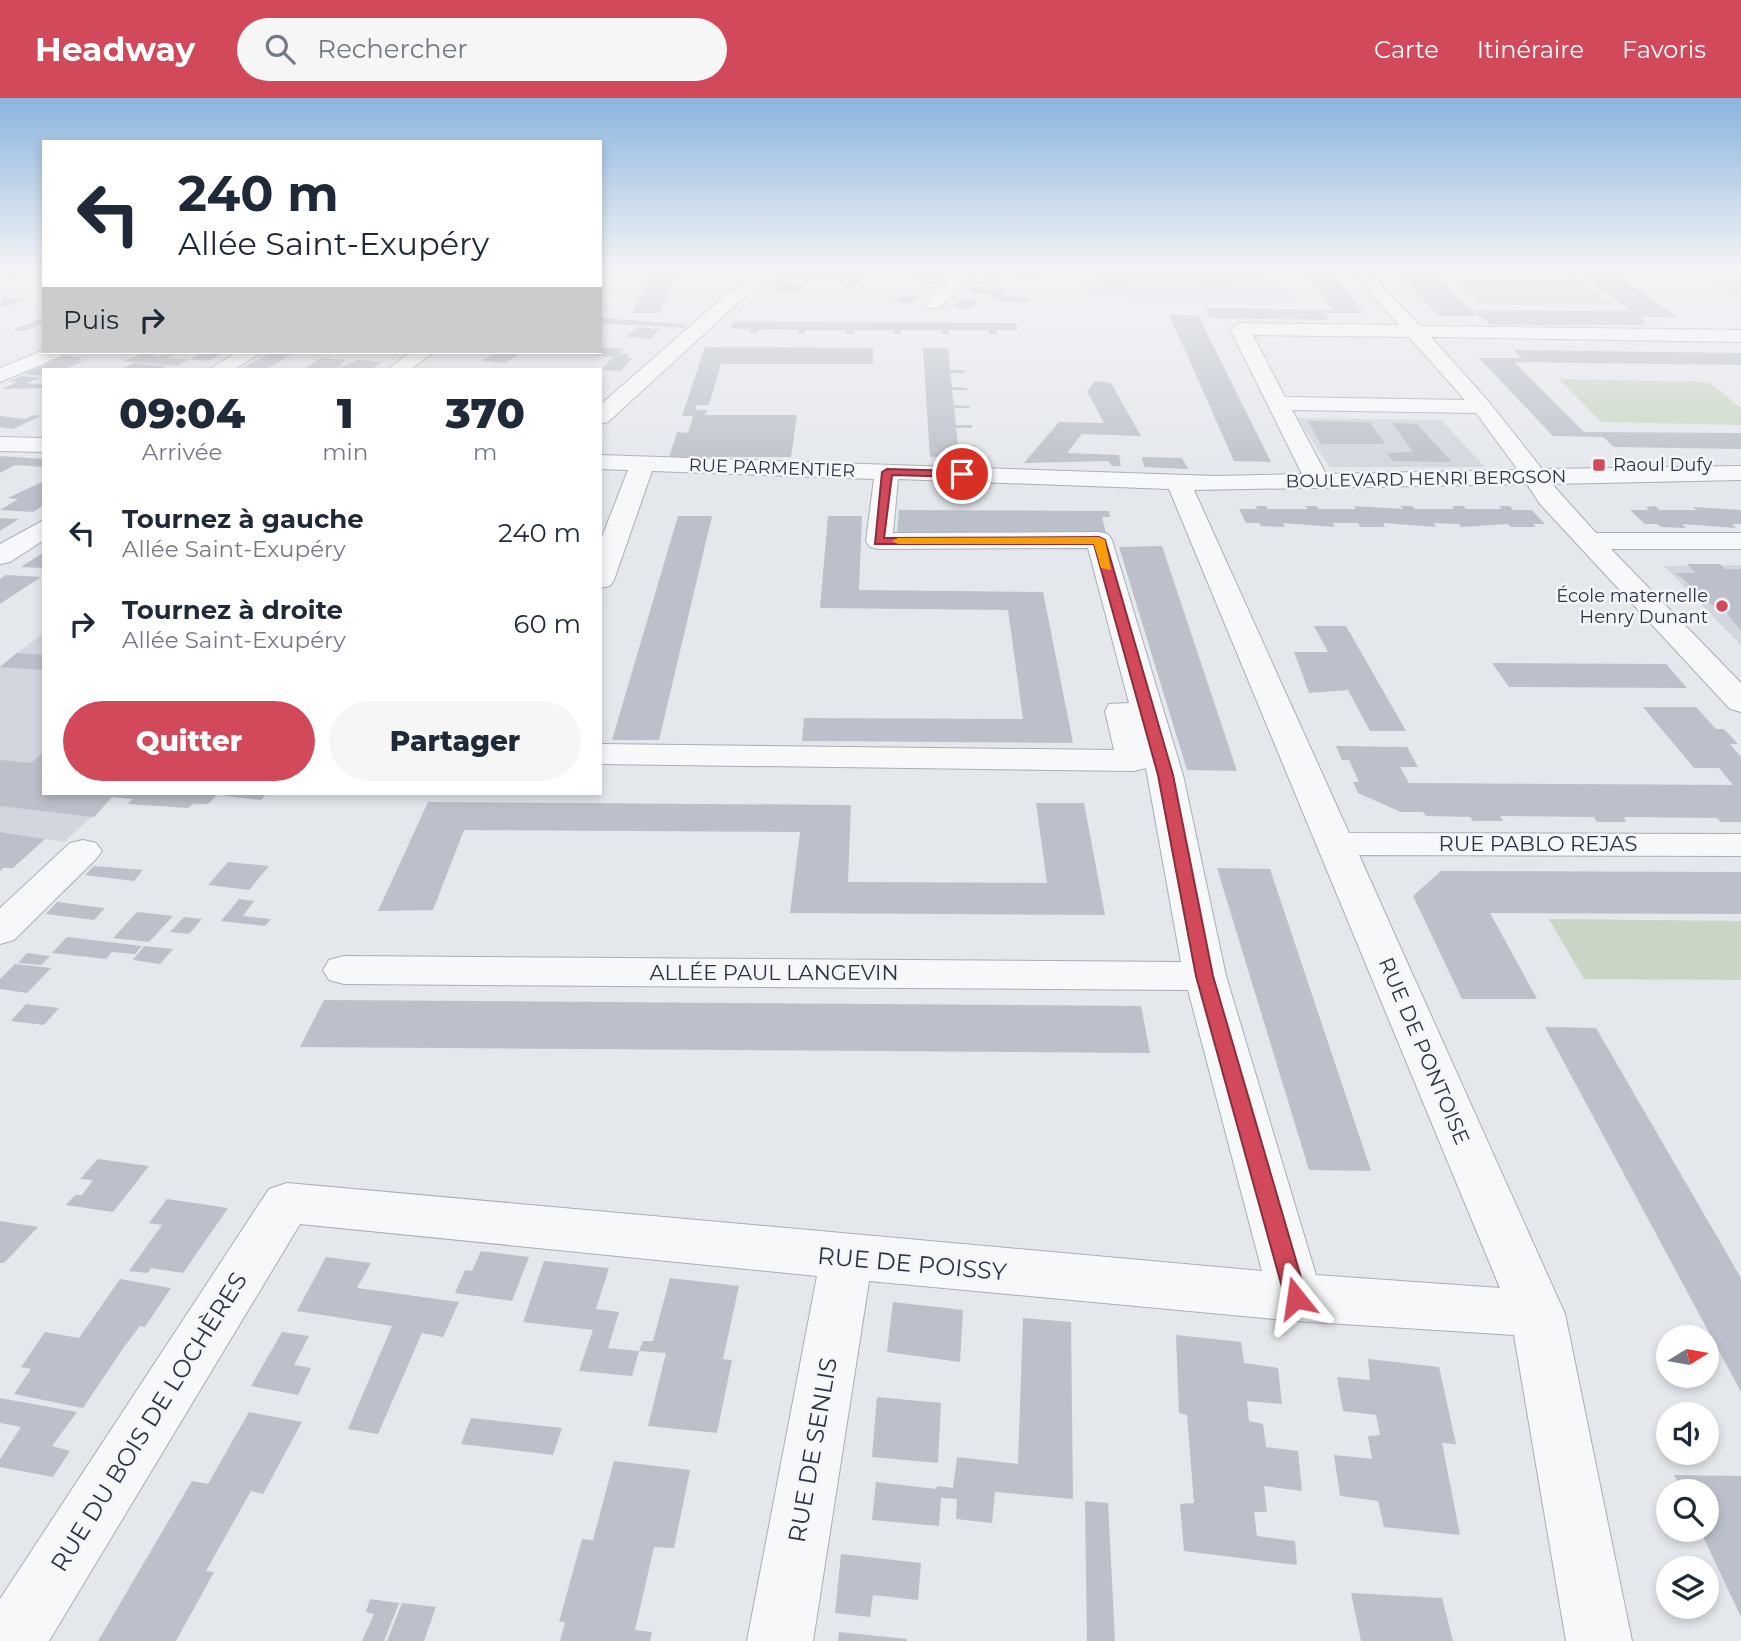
<!DOCTYPE html>
<html lang="fr">
<meta charset="utf-8">
<style>
:root{--surface:#fff;--page:#f6f6f7;--text:#1f2937;--muted:#747a83;--accent:#d1495b}
body{margin:0;font-family:Montserrat,sans-serif;background:var(--page);color:var(--text);height:100vh;display:flex;flex-direction:column;font-size:26px;white-space:nowrap}
*{box-sizing:border-box;margin:0}
p{font-size:23px;color:var(--muted)}
.icon{flex:none;width:38px;height:38px;fill:none;stroke:currentColor;stroke-width:2;stroke-linecap:round;stroke-linejoin:round}
.map{position:relative;flex:1;overflow:hidden}
.panel{position:absolute;left:42px;top:270px;width:560px;height:427px;display:flex;flex-direction:column;background:var(--surface);border-radius:0px;box-shadow:0 4px 10px #0003}
.panel>*{flex:none}
.guide{position:absolute;left:42px;top:42px;width:560px;height:214px;border-radius:0px;box-shadow:0 4px 10px #0003;background:#fff;color:var(--text);overflow:hidden}
.needle{width:46px;rotate:79deg}
.tools{position:absolute;left:1656px;top:1227px;display:grid;gap:14px}
.tools a{display:grid;place-items:center;width:63px;height:63px;border-radius:50%;background:var(--surface);box-shadow:0 4px 10px #0003;font-size:35px}
.pin{position:absolute;display:grid;place-items:center;width:60px;height:60px;color:#fff;margin:-30px;border:4px solid #fff;border-radius:50%;box-shadow:0 2px 7px #0007}
.me{position:absolute;width:77px;margin:-38px;rotate:345deg;stroke-linejoin:round;filter:drop-shadow(0 0 5px #0008)}
.turn{display:flex;align-items:center;gap:24px;height:147px;padding:0 21px;font-size:32px}
.turn .icon{width:91px;height:91px;stroke-width:2.5}
.turn b{display:block;font-size:49px;line-height:60px}
.then{display:flex;align-items:center;height:66px;padding:0 21px;background:#0003;gap:14px;font-size:26px}
.eta{display:flex;justify-content:space-evenly;align-items:center;height:119px;text-align:center}
.eta b{font-size:42px;font-weight:800;line-height:49px}
.action{display:flex;gap:14px;margin-top:auto;padding:14px 21px}
.action a{flex:1;height:80px;border-radius:42px;background:var(--accent);color:#fff;font-size:28px;font-weight:800;line-height:80px;text-align:center}
.action a+a{background:var(--page);color:var(--text)}
ul{padding:0;list-style:none}
li{display:flex;align-items:center;gap:21px;height:91px;padding:0 21px}
li div{flex:1}
li b{display:block;font-size:26px}
li em{font-style:normal}
header{display:flex;align-items:center;gap:42px;box-sizing:border-box;height:98px;padding:0 35px;background:var(--accent);color:#fff}
header strong{font-size:33px}
nav{display:flex;gap:38px;margin-inline-start:auto;font-size:24px}
.search{width:490px;height:63px;background:var(--page);display:flex;align-items:center;gap:18px;box-sizing:border-box;padding:0 24px;border-radius:38px;color:var(--muted);font-size:26px}
.map>svg:first-child{display:block}
.built{fill:#d2d6de}
.green{fill:#c9d6c5}
.building{fill:#bbc0ca}
.lines{fill:none;stroke-linecap:round;stroke-linejoin:round}
.street-casing{stroke:#a9aeb7;stroke-width:2}
.street{fill:#f7f8fa;fill-rule:evenodd}
.route{fill:#d1495b;stroke:#882f3b;stroke-width:2}
.slow{fill:#f59e0b}
.poi-dot{fill:#d1495b;stroke:#f4f6f9;stroke-width:2.5}
.labels{text-anchor:middle;stroke-width:5;stroke-linejoin:round;paint-order:stroke}
.far-poi-label{font-size:18px;fill:#2b3445;stroke:#f4f6f9;text-anchor:start}
.far-street-label{font-size:18px;fill:#2b3445;stroke:#f4f6f9}
.street-label{font-size:21px;fill:#2b3445;stroke:#f4f6f9}
.near-street-label{font-size:24px;fill:#2b3445;stroke:#f4f6f9}
</style>
<header>
<strong>Headway</strong>
<div class="search"><svg class="icon" aria-label="search" viewBox="0 0 24 24"><circle cx="10" cy="10" r="6"/><path d="M15 15l6 6"/></svg>Rechercher</div>
<nav><a>Carte</a><a>Itinéraire</a><a>Favoris</a></nav>
</header>
<div class="map">
<svg width="1741" height="1543" viewBox="0 0 1741 1543">
<rect width="100%" height="100%" fill="#e4e7ec"/>
<g class="built">
<polygon points="1090,167 1245,167 1243,172 1268,177 1259,184 1280,186 1294,204 1082,200"/>
<polygon points="1684,167 1741,167 1741,200"/>
<polygon points="1297,320 1441,322 1485,369 1330,369"/>
<polygon points="1741,467 1741,547 1664,468"/>
<polygon points="44,535 44,695 267,695 261,702 219,695 208,706 151,708 128,706 132,701 113,699 64,744 0,734 0,568"/>
</g>
<g class="green">
<polygon points="1442,167 1560,167 1613,207 1482,207"/>
<polygon points="1559,281 1709,284 1741,310 1741,327 1601,324"/>
<polygon points="1549,821 1741,823 1741,882 1584,881"/>
</g>
<g class="building">
<polygon points="898,167 922,170 945,167 939,171 920,171 915,175 893,173"/>
<polygon points="1097,167 1245,167 1242,172 1262,174 1268,178 1255,182 1223,178 1230,190 1201,189 1196,180 1206,180 1204,177 1124,177 1128,189 1100,188 1097,179 1106,179 1101,177"/>
<polygon points="1299,167 1324,167 1364,215 1324,215 1329,222 1210,220 1205,210 1333,212"/>
<polygon points="1390,167 1424,167 1472,212 1632,213 1568,167 1603,167 1679,220 1641,219 1646,227 1491,227 1472,212 1475,218 1439,218"/>
<polygon points="795,170 813,171 807,176 815,173 863,181 851,190 841,189 850,182 794,178 785,185 806,186 794,195 769,193 780,184 772,183"/>
<polygon points="1018,172 1040,174 1035,181 1000,178 994,184 975,186 982,176 1000,178"/>
<polygon points="920,175 943,177 935,186 919,185 924,181 915,180"/>
<polygon points="650,178 675,178 660,215 632,215"/>
<polygon points="972,189 1007,192 1002,197 1030,200 1026,205 992,202 992,196 967,194"/>
<polygon points="905,197 920,198 909,205 890,204"/>
<polygon points="2,199 29,202 0,209"/>
<polygon points="964,200 979,202 970,211 952,209"/>
<polygon points="1169,216 1204,218 1199,219 1271,364 1234,363"/>
<polygon points="600,220 687,226 683,230 600,225"/>
<polygon points="40,221 44,225 23,233 12,232"/>
<polygon points="733,224 1016,225 1017,232 997,232 998,236 990,236 989,232 949,232 950,236 942,236 942,232 901,232 901,236 894,236 894,232 854,232 854,236 846,236 846,232 806,232 805,236 798,236 799,232 758,231 758,235 750,235 751,231 731,231"/>
<polygon points="637,229 660,231 650,241 626,239"/>
<polygon points="705,249 873,250 873,266 721,266 709,307 697,307 695,312 707,312 705,317 797,317 791,359 669,359 677,334 688,335 693,318 682,318"/>
<polygon points="604,250 624,251 620,255 630,256 626,260 632,260 621,273 600,272 613,259 594,258"/>
<polygon points="923,250 948,250 950,272 964,272 965,275 950,275 952,289 967,290 967,292 952,292 954,307 969,308 970,310 954,310 956,327 972,327 972,330 956,330 958,347 975,347 975,350 959,350 960,360 930,359"/>
<polygon points="1514,252 1741,255 1741,267 1514,264 1584,334 1741,335 1741,351 1614,349 1603,339 1553,338 1479,260 1522,260"/>
<polygon points="146,254 163,254 152,258 155,259 178,254 166,260 189,261 179,268 123,263"/>
<polygon points="204,254 217,254 223,255 208,263 190,261"/>
<polygon points="272,254 295,254 267,271 244,269"/>
<polygon points="497,254 507,255 518,256 506,265 481,263"/>
<polygon points="66,258 83,260 77,263 84,263 66,271 44,271 44,278 24,276"/>
<polygon points="321,260 345,262 339,270 358,262 382,264 374,269 376,271 303,271"/>
<polygon points="134,265 166,268 159,271 121,271"/>
<polygon points="21,278 40,280 27,285 44,287 44,290 2,291 17,284 8,284"/>
<polygon points="1095,283 1111,285 1141,338 1082,336 1067,355 1119,357 1121,368 1112,368 1108,363 1024,365 1059,324 1104,325 1087,293"/>
<polygon points="33,317 41,318 13,331 0,329 0,318 25,321"/>
<polygon points="1308,323 1369,324 1385,346 1321,346"/>
<polygon points="1392,325 1417,326 1452,364 1393,363 1387,355 1413,354"/>
<polygon points="0,358 44,361 44,369 15,367 0,375"/>
<polygon points="1142,359 1182,360 1188,371 1144,369"/>
<polygon points="44,383 44,407 33,414 0,412 18,401 8,400"/>
<polygon points="1256,408 1266,408 1268,411 1308,411 1305,408 1317,408 1318,411 1356,411 1354,408 1403,411 1401,408 1412,408 1415,411 1454,411 1452,408 1463,408 1466,411 1502,411 1499,408 1510,408 1513,412 1532,412 1545,426 1533,426 1536,429 1511,429 1508,426 1461,429 1459,426 1433,425 1436,429 1383,425 1385,429 1360,429 1358,425 1333,425 1335,429 1283,425 1285,429 1261,428 1259,425 1246,425 1239,411 1257,411"/>
<polygon points="1656,408 1659,412 1697,412 1693,409 1741,412 1741,426 1732,426 1736,430 1682,426 1686,430 1661,429 1657,426 1645,426 1630,412 1649,412 1646,409"/>
<polygon points="899,412 1109,413 1110,419 1102,419 1106,435 897,434"/>
<polygon points="678,418 712,418 659,642 612,642"/>
<polygon points="828,418 862,418 859,492 1043,494 1073,645 802,643 804,620 1023,621 1008,512 820,510"/>
<polygon points="0,420 19,421 0,433"/>
<polygon points="1162,448 1237,673 1187,672 1119,449"/>
<polygon points="44,454 44,470 21,469 41,456"/>
<polygon points="1687,466 1720,466 1725,471 1741,471 1741,533 1727,515 1721,515 1676,475 1696,475"/>
<polygon points="6,477 41,479 0,506 0,481"/>
<polygon points="1314,528 1346,528 1406,633 1370,633 1348,592 1309,595 1294,554 1328,554"/>
<polygon points="17,555 44,557 44,572 0,569"/>
<polygon points="1492,565 1666,566 1687,590 1509,589"/>
<polygon points="1643,609 1696,609 1716,631 1724,631 1738,646 1730,646 1741,659 1741,724 1721,724 1717,720 1624,719 1626,724 1597,724 1594,719 1500,718 1503,723 1473,723 1470,719 1426,718 1423,714 1401,714 1358,695 1353,684 1359,684 1349,662 1342,662 1336,648 1407,649 1418,669 1400,669 1409,685 1733,687 1719,670 1694,670"/>
<polygon points="44,654 44,695 219,695 208,706 194,705 188,710 131,706 128,706 133,701 112,699 94,719 0,708 0,662 31,665"/>
<polygon points="227,695 267,695 261,702 225,698"/>
<polygon points="428,704 851,707 848,784 1047,785 1036,705 1084,705 1105,817 790,815 800,734 464,732 433,812 378,813"/>
<polygon points="0,734 45,741 13,770 3,770 0,773"/>
<polygon points="228,764 269,768 249,792 208,787"/>
<polygon points="94,768 143,772 134,783 85,777"/>
<polygon points="1217,770 1270,771 1371,1073 1309,1072"/>
<polygon points="1441,773 1741,774 1741,816 1490,815 1537,901 1462,901 1413,798"/>
<polygon points="239,801 254,803 243,818 271,821 265,828 221,823"/>
<polygon points="57,804 88,808 105,810 94,822 46,816"/>
<polygon points="137,814 173,818 149,844 113,840"/>
<polygon points="184,819 202,821 189,836 170,834"/>
<polygon points="67,839 142,848 135,856 112,854 106,861 52,855"/>
<polygon points="144,848 173,851 160,866 133,862"/>
<polygon points="27,855 50,858 41,867 18,865"/>
<polygon points="15,866 51,870 27,895 0,891 0,881"/>
<polygon points="324,902 1141,908 1150,955 300,949"/>
<polygon points="26,906 59,910 44,927 11,923"/>
<polygon points="1545,929 1596,930 1741,1180 1741,1294"/>
<polygon points="98,1061 149,1068 113,1114 66,1107 75,1097 82,1097 93,1082 80,1081"/>
<polygon points="167,1101 228,1110 183,1175 151,1170 148,1175 129,1173 162,1127 149,1125"/>
<polygon points="0,1123 38,1129 4,1165 0,1165"/>
<polygon points="481,1153 529,1159 512,1203 455,1195 465,1172 472,1173"/>
<polygon points="326,1159 371,1165 357,1190 459,1204 443,1239 422,1235 378,1336 348,1331 392,1228 297,1213"/>
<polygon points="544,1163 609,1170 596,1211 619,1214 608,1250 639,1253 632,1278 579,1273 593,1232 523,1224"/>
<polygon points="670,1180 739,1188 723,1261 732,1262 717,1335 648,1328 666,1255 639,1253 643,1243 653,1243"/>
<polygon points="120,1181 171,1190 145,1229 140,1228 124,1249 83,1310 14,1296 31,1271 21,1269 45,1234 79,1240"/>
<polygon points="893,1204 963,1212 960,1264 887,1254"/>
<polygon points="1023,1220 1071,1224 1073,1401 995,1394 992,1425 956,1421 957,1401 941,1400 939,1428 872,1422 876,1384 936,1391 937,1388 953,1390 957,1359 1018,1366"/>
<polygon points="282,1234 309,1238 294,1267 311,1270 298,1297 251,1288"/>
<polygon points="1176,1237 1241,1244 1244,1265 1278,1270 1282,1306 1247,1303 1249,1323 1263,1326 1266,1349 1298,1353 1302,1393 1264,1388 1267,1414 1254,1414 1257,1438 1295,1443 1297,1467 1184,1453 1180,1406 1194,1405 1187,1317 1179,1315"/>
<polygon points="1368,1261 1439,1269 1456,1346 1442,1345 1460,1437 1384,1429 1378,1403 1340,1398 1334,1357 1372,1361 1368,1338 1380,1337 1376,1317 1343,1313 1337,1279 1370,1282"/>
<polygon points="877,1299 941,1305 938,1365 872,1359"/>
<polygon points="0,1300 77,1314 52,1348 70,1353 53,1379 0,1369 0,1361 21,1329 0,1325"/>
<polygon points="249,1314 302,1324 263,1396 251,1393 206,1473 214,1474 176,1543 98,1543 192,1383 208,1386"/>
<polygon points="471,1320 562,1330 553,1357 461,1346"/>
<polygon points="614,1363 690,1372 674,1450 654,1449 635,1532 652,1534 650,1543 560,1543 565,1524 559,1524 582,1441 593,1442"/>
<polygon points="1674,1377 1741,1378 1741,1519 1700,1432 1706,1432 1706,1393 1682,1393"/>
<polygon points="1085,1403 1108,1405 1115,1543 1087,1543"/>
<polygon points="841,1456 921,1465 918,1502 873,1497 870,1519 835,1515"/>
<polygon points="1351,1495 1442,1500 1453,1543 1361,1543"/>
<polygon points="370,1501 399,1505 384,1543 362,1543 374,1516 366,1514"/>
<polygon points="402,1505 436,1509 424,1543 387,1543"/>
<polygon points="839,1534 907,1541 907,1543 838,1543"/>
</g>
<g class="lines">
<g class="street-casing">
<g id="street">
<polygon points="20,167 43,167 0,184 0,173"/>
<polygon points="771,167 790,167 740,203 608,324 600,326 600,307 728,195"/>
<polygon points="967,167 984,167 940,210 928,210 925,206 928,202"/>
<path d="M1345,167H1362L1420,228L1741,232V244L1431,239L1489,304L1542,371L1741,368V382L1552,386L1596,435H1741V451H1611L1741,585V614L1730,611L1540,406L1527,386L1194,392L1349,735L1741,736V758L1359,757L1565,1216L1632,1543H1566L1514,1237L1296,1223L869,1183L813,1543H747L817,1178L300,1126L49,1543H0V1501L269,1091L287,1085L1262,1173L1188,892L344,886L329,882L323,872L329,862L344,858L1181,864L1146,670L1134,673L600,666V646L1114,652L1105,613L1109,606L1129,605L1088,450L879,451L870,449L866,443L874,381L652,373L614,482L610,488L600,490V444L628,372L600,371V357L1215,378L1302,376L1230,231L1240,225L1399,227ZM1253,237L1409,239L1465,302L1285,299ZM1292,312L1476,315L1518,372L1326,376ZM898,381L1169,391L1500,1190L1316,1177L1226,878L1183,677L1112,442L1108,436L1099,434L893,435Z"/>
<polygon points="44,252 65,254 62,258 0,284 0,270"/>
<polygon points="237,254 262,254 235,271 210,271"/>
<polygon points="411,254 434,254 411,271 388,271"/>
<polygon points="0,339 44,340 44,354 0,353"/>
<polygon points="44,422 44,442 10,464 0,466 0,446"/>
<polygon points="83,742 96,745 102,753 96,761 14,842 0,846 0,810 70,745"/>
</g>
</g>
<use href="#street" class="street"/>
</g>
<linearGradient id="sky" x2="0" y2="1"><stop stop-color="#8bb4dd"/><stop offset="0.44" stop-color="#f3f4f6"/><stop offset="1" stop-color="#f3f4f6" stop-opacity="0"/></linearGradient>
<rect width="1741" height="383" fill="url(#sky)"/>
<polygon class="route" points="887,371 962,373 967,376 962,379 892,377 884,440 1099,439 1105,442 1173,677 1213,878 1307,1200 1304,1207 1296,1209 1288,1207 1285,1200 1196,878 1158,677 1094,446 875,446 882,374"/>
<polygon class="slow" points="1099,439 1105,442 1111,472 1101,470 1094,446 898,446 892,443 898,440"/>
<g class="poi-dot">
<rect x="1592" y="360" width="14" height="14" rx="3.5"/>
<circle cx="1722" cy="508" r="7"/>
</g>
<g class="labels">
<g class="far-poi-label">
<text x="1613" y="373">Raoul Dufy</text>
<text x="1708" y="504" text-anchor="end">École maternelle<tspan x="1708" dy="21">Henry Dunant</tspan></text>
</g>
<g class="far-street-label">
<text transform="translate(772 370) rotate(2)" y="6">RUE PARMENTIER</text>
<text transform="translate(1426 381) rotate(-1)" y="6">BOULEVARD HENRI BERGSON</text>
</g>
<g class="street-label">
<text x="1538" y="753">RUE PABLO REJAS</text>
<text x="774" y="882">ALLÉE PAUL LANGEVIN</text>
<text transform="translate(1424 953) rotate(67)" y="7">RUE DE PONTOISE</text>
</g>
<g class="near-street-label">
<text transform="translate(912 1166) rotate(5)" y="8">RUE DE POISSY</text>
<text transform="translate(149 1324) rotate(-58)" y="8">RUE DU BOIS DE LOCHÈRES</text>
<text transform="translate(813 1352) rotate(-80)" y="8">RUE DE SENLIS</text>
</g>
</g>
</svg>
<div class="tools">
<a><svg class="needle" viewBox="-14 -14 28 28"><path d="M0-13l5 13h-10z" fill="#e53935"/><path d="M0 13l5-13h-10z" fill="#747a83"/></svg></a>
<a><svg class="icon" aria-label="sound" viewBox="0 0 24 24"><path d="M4 9h4l5-4v14l-5-4H4zM17 9q2 3 0 6"/></svg></a>
<a><svg class="icon" aria-label="search" viewBox="0 0 24 24"><circle cx="10" cy="10" r="6"/><path d="M15 15l6 6"/></svg></a>
<a><svg class="icon" aria-label="layers" viewBox="0 0 24 24"><path d="M12 4l9 5-9 5-9-5zM3 14l9 5 9-5"/></svg></a>
</div>
<div class="pin" style="left:962px;top:376px;background:#d93025"><svg class="icon" aria-label="arrive" viewBox="0 0 24 24"><path d="M6 21V4h12l-3 4 3 4H6"/></svg></div>
<svg class="me" style="left:1296px;top:1200px" viewBox="-20 -20 40 40"><path d="M0-17L14 15 0 8-14 15z" fill="#d1495b" stroke="#fff" stroke-width="4"/></svg>
<div class="guide">
<div class="turn"><svg class="icon" aria-label="left" viewBox="0 0 24 24"><path d="M17 20v-9H6M10 6l-5 5 5 5"/></svg><div><b>240 m</b>Allée Saint-Exupéry</div></div>
<div class="then">Puis<svg class="icon" aria-label="right" viewBox="0 0 24 24"><path d="M7 20v-9h11M14 6l5 5-5 5"/></svg></div>
</div>
<section class="panel">
<div class="eta">
<div><b>09:04</b><p>Arrivée</p></div>
<div><b>1</b><p>min</p></div>
<div><b>370</b><p>m</p></div>
</div>
<ul>
<li><svg class="icon" aria-label="left" viewBox="0 0 24 24"><path d="M17 20v-9H6M10 6l-5 5 5 5"/></svg><div><b>Tournez à gauche</b><p>Allée Saint-Exupéry</p></div><em>240 m</em></li>
<li><svg class="icon" aria-label="right" viewBox="0 0 24 24"><path d="M7 20v-9h11M14 6l5 5-5 5"/></svg><div><b>Tournez à droite</b><p>Allée Saint-Exupéry</p></div><em>60 m</em></li>
</ul>
<div class="action"><a>Quitter</a><a>Partager</a></div>
</section>
</div>
